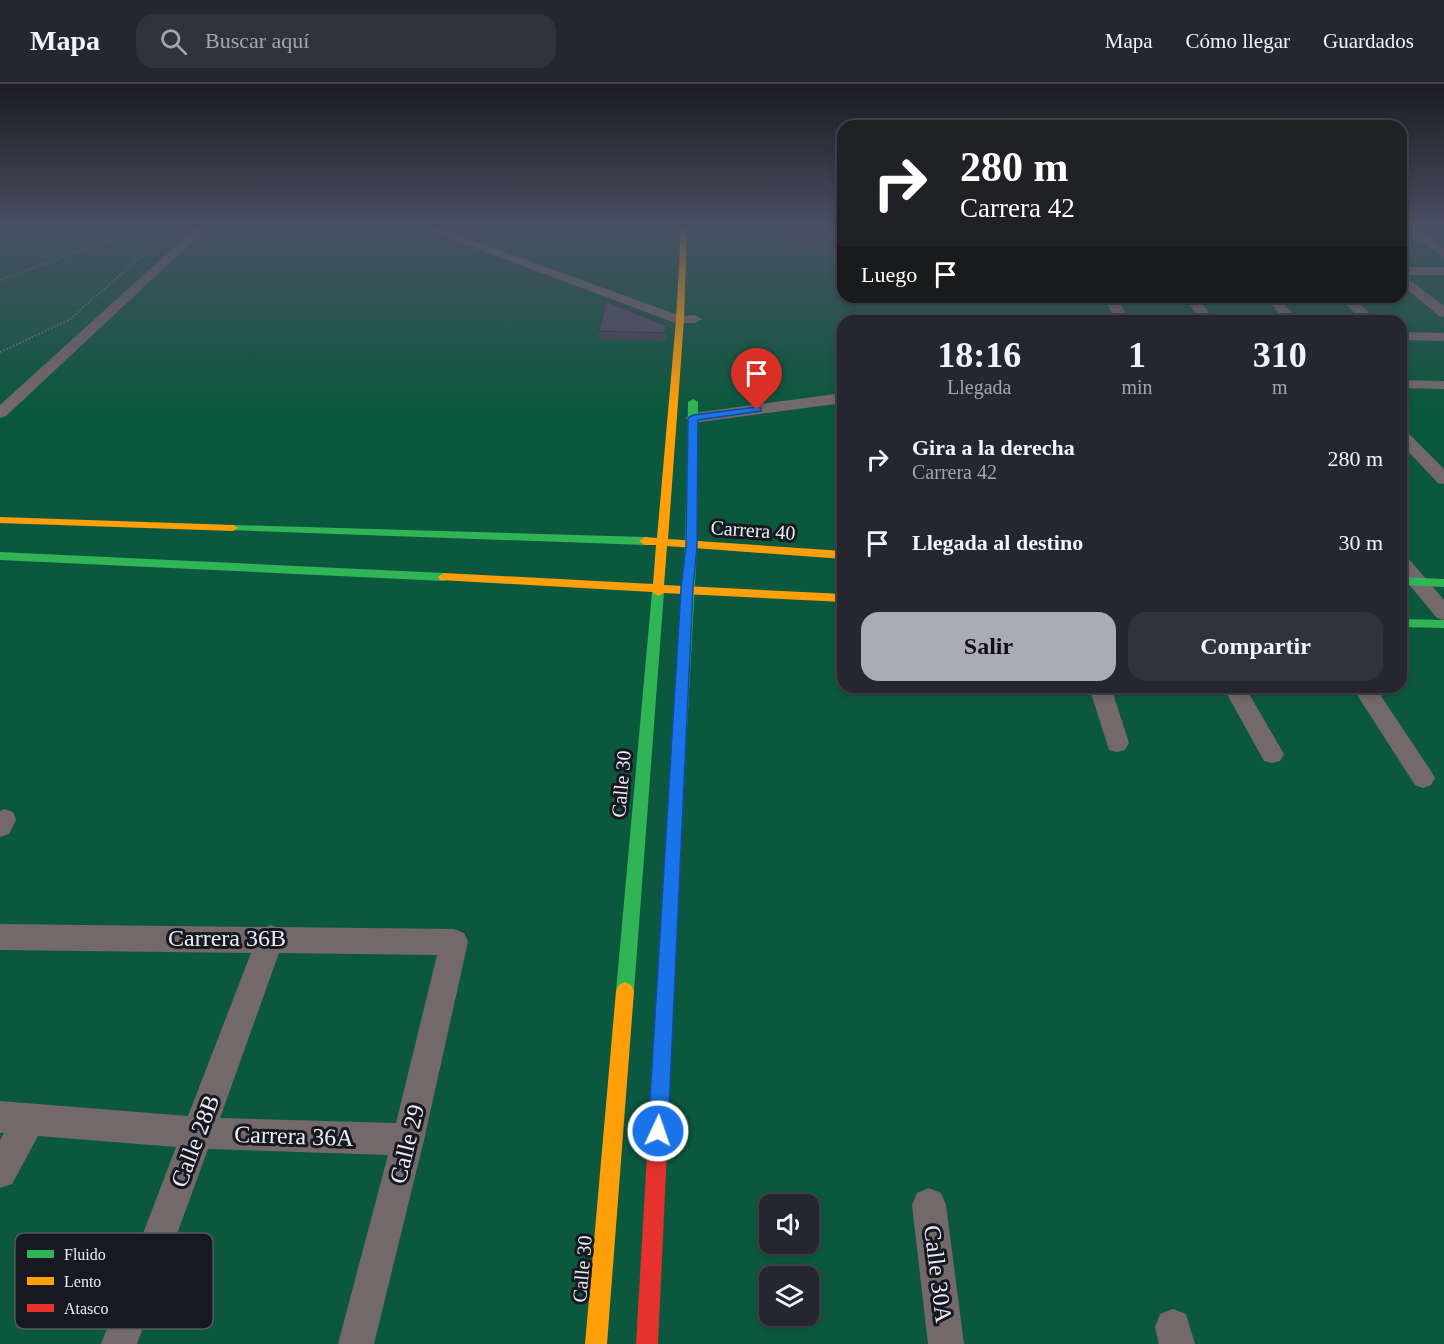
<!DOCTYPE html>
<html lang="es">
<meta charset="utf-8">
<style>
:root{--surface:#26262e;--page:#32323a;--text:#f1f3f6;--muted:#a4a5aa;--line:#42434a;--accent:#aaabb7}
body{margin:0;font-family:"Times New Roman",serif;background:var(--page);color:var(--text);height:100vh;display:flex;flex-direction:column;font-size:22px;white-space:nowrap}
*{box-sizing:border-box;margin:0}
p{font-size:20px;color:var(--muted)}
.icon{flex:none;width:33px;height:33px;fill:none;stroke:currentColor;stroke-width:2;stroke-linecap:round;stroke-linejoin:round}
.map{position:relative;flex:1;overflow:hidden}
.sheet{position:absolute;left:837px;top:231px;width:570px;height:378px;display:flex;flex-direction:column;background:var(--surface);border-radius:18px;box-shadow:0 3px 9px #0003,0 0 0 2px var(--line)}
.sheet>*{flex:none}
.banner{position:absolute;left:837px;top:36px;width:570px;height:183px;border-radius:18px;box-shadow:0 3px 9px #0003,0 0 0 2px var(--line);background:#202124;color:#fff;overflow:hidden}
.controls{position:absolute;left:759px;top:1110px;display:grid;gap:12px}
.controls a{display:grid;place-items:center;width:60px;height:60px;border-radius:12px;background:var(--surface);box-shadow:0 3px 9px #0003,0 0 0 2px var(--line);font-size:30px}
.pin{position:absolute;display:grid;place-items:center;width:51px;height:51px;color:#fff;margin:-62px -26px;border-radius:50% 50% 50% 0;rotate:-45deg;box-shadow:0 0 6px #0007}
.pin .icon{rotate:45deg}
.me{position:absolute;width:66px;margin:-33px;rotate:3deg;stroke-linejoin:round;filter:drop-shadow(0 0 4px #0008)}
.turn{display:flex;align-items:center;gap:21px;height:126px;padding:0 24px;font-size:27px}
.turn .icon{width:78px;height:78px;stroke-width:2.5}
.turn b{display:block;font-size:42px;line-height:51px}
.then{display:flex;align-items:center;height:57px;padding:0 24px;background:#0003;gap:12px;font-size:22px}
.eta{display:flex;justify-content:space-evenly;align-items:center;height:102px;text-align:center}
.eta b{font-size:36px;font-weight:600;line-height:42px}
.button{display:flex;gap:12px;margin-top:auto;padding:12px 24px}
.button a{flex:1;height:69px;border-radius:18px;background:var(--accent);color:#111;font-size:24px;font-weight:600;line-height:69px;text-align:center}
.button a+a{background:var(--page);color:var(--text)}
ul{padding:0;list-style:none}
li{display:flex;align-items:center;gap:18px;height:84px;padding:0 24px}
li div{flex:1}
li b{display:block;font-size:22px}
li em{font-style:normal}
header{display:flex;align-items:center;gap:36px;box-sizing:border-box;height:84px;padding:0 30px;background:var(--surface);border-bottom:2px solid var(--line)}
header strong{font-size:28px}
nav{display:flex;gap:33px;margin-inline-start:auto;font-size:21px}
.search{width:420px;height:54px;background:var(--page);display:flex;align-items:center;gap:15px;box-sizing:border-box;padding:0 21px;border-radius:18px;color:var(--muted);font-size:22px}
.map>svg:first-child{display:block}
.green{fill:#0c583e;fill-rule:evenodd}
.lines{fill:none;stroke-linecap:round;stroke-linejoin:round}
.path{stroke:#766e72;stroke-width:2;stroke-dasharray:1.5 2;stroke-linecap:butt}
.street{fill:#73686a;fill-rule:evenodd}
.fast{fill:#30b455;fill-rule:evenodd}
.slow{fill:#ff9f0a;fill-rule:evenodd}
.jam{fill:#e5322d;fill-rule:evenodd}
.wall{fill:#454556}
.building{fill:#505064;stroke:#383846;stroke-width:1.5}
.route{fill:#1a73e8;stroke:#114b97;stroke-width:1.5}
.labels{text-anchor:middle;stroke-width:6;stroke-linejoin:round;paint-order:stroke}
.street-label{font-size:20px;fill:#ebecf8;stroke:#171820}
.near-street-label{font-size:24px;fill:#ebecf8;stroke:#171820}
.key{fill:#171820;stroke:#575861;stroke-width:1.5}
.key-label{font-size:16px;fill:#ebecf8}
</style>
<header>
<strong>Mapa</strong>
<div class="search"><svg class="icon" aria-label="search" viewBox="0 0 24 24"><circle cx="10" cy="10" r="6"/><path d="M15 15l6 6"/></svg>Buscar aquí</div>
<nav><a>Mapa</a><a>Cómo llegar</a><a>Guardados</a></nav>
</header>
<div class="map">
<svg width="1444" height="1260" viewBox="0 0 1444 1260">
<rect width="100%" height="100%" fill="#32333d"/>
<path class="green" d="M0,144H843V213H1401V144H1444V1260H0ZM843,237H1401V603H843ZM770,1120H808V1160H770ZM770,1192H808V1232H770Z"/>
<g class="lines">
<g class="path">
<polyline points="0,196 138,146 130,144"/>
<polyline points="0,268 69,236 174,144"/>
</g>
<g class="street">
<polygon points="195,144 207,144 6,332 0,334 0,321"/>
<polygon points="422,144 438,144 681,232 695,231 702,235 695,239 675,239"/>
<polygon points="787,144 797,144 799,149 797,151 789,151"/>
<polygon points="1403,144 1415,144 1444,164 1444,173"/>
<polygon points="1401,183 1444,183 1444,191 1403,191 1444,222 1444,233 1439,232 1401,200"/>
<polygon points="970,213 1115,213 1131,237 1117,237 1104,215 994,220 971,216"/>
<polygon points="1184,213 1197,213 1215,237 1201,237"/>
<polygon points="1264,213 1277,213 1300,237 1286,237"/>
<polygon points="1338,213 1352,213 1378,237 1363,237"/>
<polygon points="1401,248 1444,249 1444,257 1401,256"/>
<polygon points="1401,296 1444,297 1444,305 1401,304"/>
<polygon points="843,309 843,319 693,339 685,334 693,329"/>
<polygon points="1401,346 1407,348 1444,385 1444,400 1438,399 1401,360"/>
<polygon points="1401,472 1408,474 1444,516 1444,536 1437,534 1401,491"/>
<polygon points="1089,603 1111,603 1129,659 1125,666 1117,668 1109,666"/>
<polygon points="1223,603 1245,603 1284,670 1280,677 1272,679 1264,677"/>
<polygon points="1352,603 1375,603 1431,687 1435,694 1431,701 1423,704 1415,701"/>
<polygon points="4,725 13,728 16,736 9,750 0,753 0,727"/>
<path d="M0,840L266,843L271,841L276,843L454,845L464,849L468,858L424,1056L374,1260H338L388,1071L208,1065L137,1260H101L176,1063L38,1052L12,1100L0,1104V1056L4,1049H0V1017L188,1032L251,869L0,866ZM279,869L437,871L396,1039L220,1034Z"/>
<polygon points="929,1104 941,1109 946,1121 964,1260 928,1260 912,1121 917,1109"/>
<polygon points="1173,1225 1186,1230 1195,1260 1159,1260 1155,1243 1160,1230"/>
</g>
<g class="fast">
<polygon points="693,315 698,318 697,462 685,683 683,687 678,689 673,687 671,683 685,462 688,318"/>
<polygon points="233,441 645,453 651,457 645,461 229,446 228,444"/>
<polygon points="0,468 444,489 450,493 444,497 0,476"/>
<polygon points="1401,493 1444,495 1444,503 1401,501"/>
<polygon points="658,504 664,508 634,907 631,913 625,916 619,913 616,907 652,508"/>
<polygon points="1401,535 1444,536 1444,544 1401,543"/>
</g>
<g class="slow">
<polygon points="681,144 687,144 684,236 668,455 843,467 843,475 667,462 664,501 843,510 843,518 664,509 658,512 652,508 440,496 438,493 444,489 653,500 656,461 645,461 639,457 645,453 657,454 676,236"/>
<polygon points="0,433 233,441 238,444 233,447 0,439"/>
<polygon points="678,677 683,679 685,683 674,916 671,922 665,925 659,922 656,916 671,683 673,679"/>
<polygon points="625,898 631,901 634,907 607,1260 585,1260 616,907 619,901"/>
</g>
<polygon class="jam" points="665,907 671,910 674,916 658,1260 636,1260 656,916 659,910"/>
</g>
<g class="wall">
<polygon points="799,144 822,144 822,153 820,153 820,162 798,162 797,153 797,149 800,146"/>
<polygon points="666,241 666,257 599,255 599,247"/>
</g>
<g class="building">
<polygon points="801,144 822,144 822,148 819,148 821,157 798,157 797,149"/>
<polygon points="606,217 666,241 665,249 599,247"/>
</g>
<linearGradient id="sky" x2="0" y2="1"><stop stop-color="#1c1c22"/><stop offset="0.45" stop-color="#495062"/><stop offset="1" stop-color="#495062" stop-opacity="0"/></linearGradient>
<rect width="1444" height="320" fill="url(#sky)"/>
<polygon class="route" points="757,323 761,324 761,327 698,336 697,462 693,504 668,1047 665,1054 658,1057 651,1054 648,1047 681,504 686,462 688,334 693,331"/>
<g class="labels">
<g class="street-label">
<text transform="translate(753 446) rotate(4)" y="7">Carrera 40</text>
<text transform="translate(621 700) rotate(-85)" y="7">Calle 30</text>
<text transform="translate(582 1185) rotate(-85)" y="7">Calle 30</text>
</g>
<g class="near-street-label">
<text x="227" y="862">Carrera 36B</text>
<text transform="translate(294 1052) rotate(2)" y="8">Carrera 36A</text>
<text transform="translate(195 1057) rotate(-69)" y="8">Calle 28B</text>
<text transform="translate(407 1060) rotate(-76)" y="8">Calle 29</text>
<text transform="translate(938 1190) rotate(83)" y="8">Calle 30A</text>
</g>
</g>
<rect x="15" y="1149" width="198" height="96" rx="9" class="key"/>
<rect x="27" y="1166" width="27" height="8" fill="#30b455"/>
<rect x="27" y="1193" width="27" height="8" fill="#ff9f0a"/>
<rect x="27" y="1220" width="27" height="8" fill="#e5322d"/>
<g class="key-label">
<text x="64" y="1176">Fluido</text>
<text x="64" y="1203">Lento</text>
<text x="64" y="1230">Atasco</text>
</g>
</svg>
<div class="controls">
<a><svg class="icon" aria-label="sound" viewBox="0 0 24 24"><path d="M4 9h4l5-4v14l-5-4H4zM17 9q2 3 0 6"/></svg></a>
<a><svg class="icon" aria-label="layers" viewBox="0 0 24 24"><path d="M12 4l9 5-9 5-9-5zM3 14l9 5 9-5"/></svg></a>
</div>
<div class="pin" style="left:757px;top:326px;background:#d93025"><svg class="icon" aria-label="arrive" viewBox="0 0 24 24"><path d="M6 21V4h12l-3 4 3 4H6"/></svg></div>
<svg class="me" style="left:658px;top:1047px" viewBox="-20 -20 40 40"><circle r="17" fill="#1a73e8" stroke="#fff" stroke-width="3"/><path d="M0-11L8 9 0 5-8 9z" fill="#fff"/></svg>
<div class="banner">
<div class="turn"><svg class="icon" aria-label="right" viewBox="0 0 24 24"><path d="M7 20v-9h11M14 6l5 5-5 5"/></svg><div><b>280 m</b>Carrera 42</div></div>
<div class="then">Luego<svg class="icon" aria-label="arrive" viewBox="0 0 24 24"><path d="M6 21V4h12l-3 4 3 4H6"/></svg></div>
</div>
<section class="sheet">
<div class="eta">
<div><b>18:16</b><p>Llegada</p></div>
<div><b>1</b><p>min</p></div>
<div><b>310</b><p>m</p></div>
</div>
<ul>
<li><svg class="icon" aria-label="right" viewBox="0 0 24 24"><path d="M7 20v-9h11M14 6l5 5-5 5"/></svg><div><b>Gira a la derecha</b><p>Carrera 42</p></div><em>280 m</em></li>
<li><svg class="icon" aria-label="arrive" viewBox="0 0 24 24"><path d="M6 21V4h12l-3 4 3 4H6"/></svg><div><b>Llegada al destino</b></div><em>30 m</em></li>
</ul>
<div class="button"><a>Salir</a><a>Compartir</a></div>
</section>
</div>
